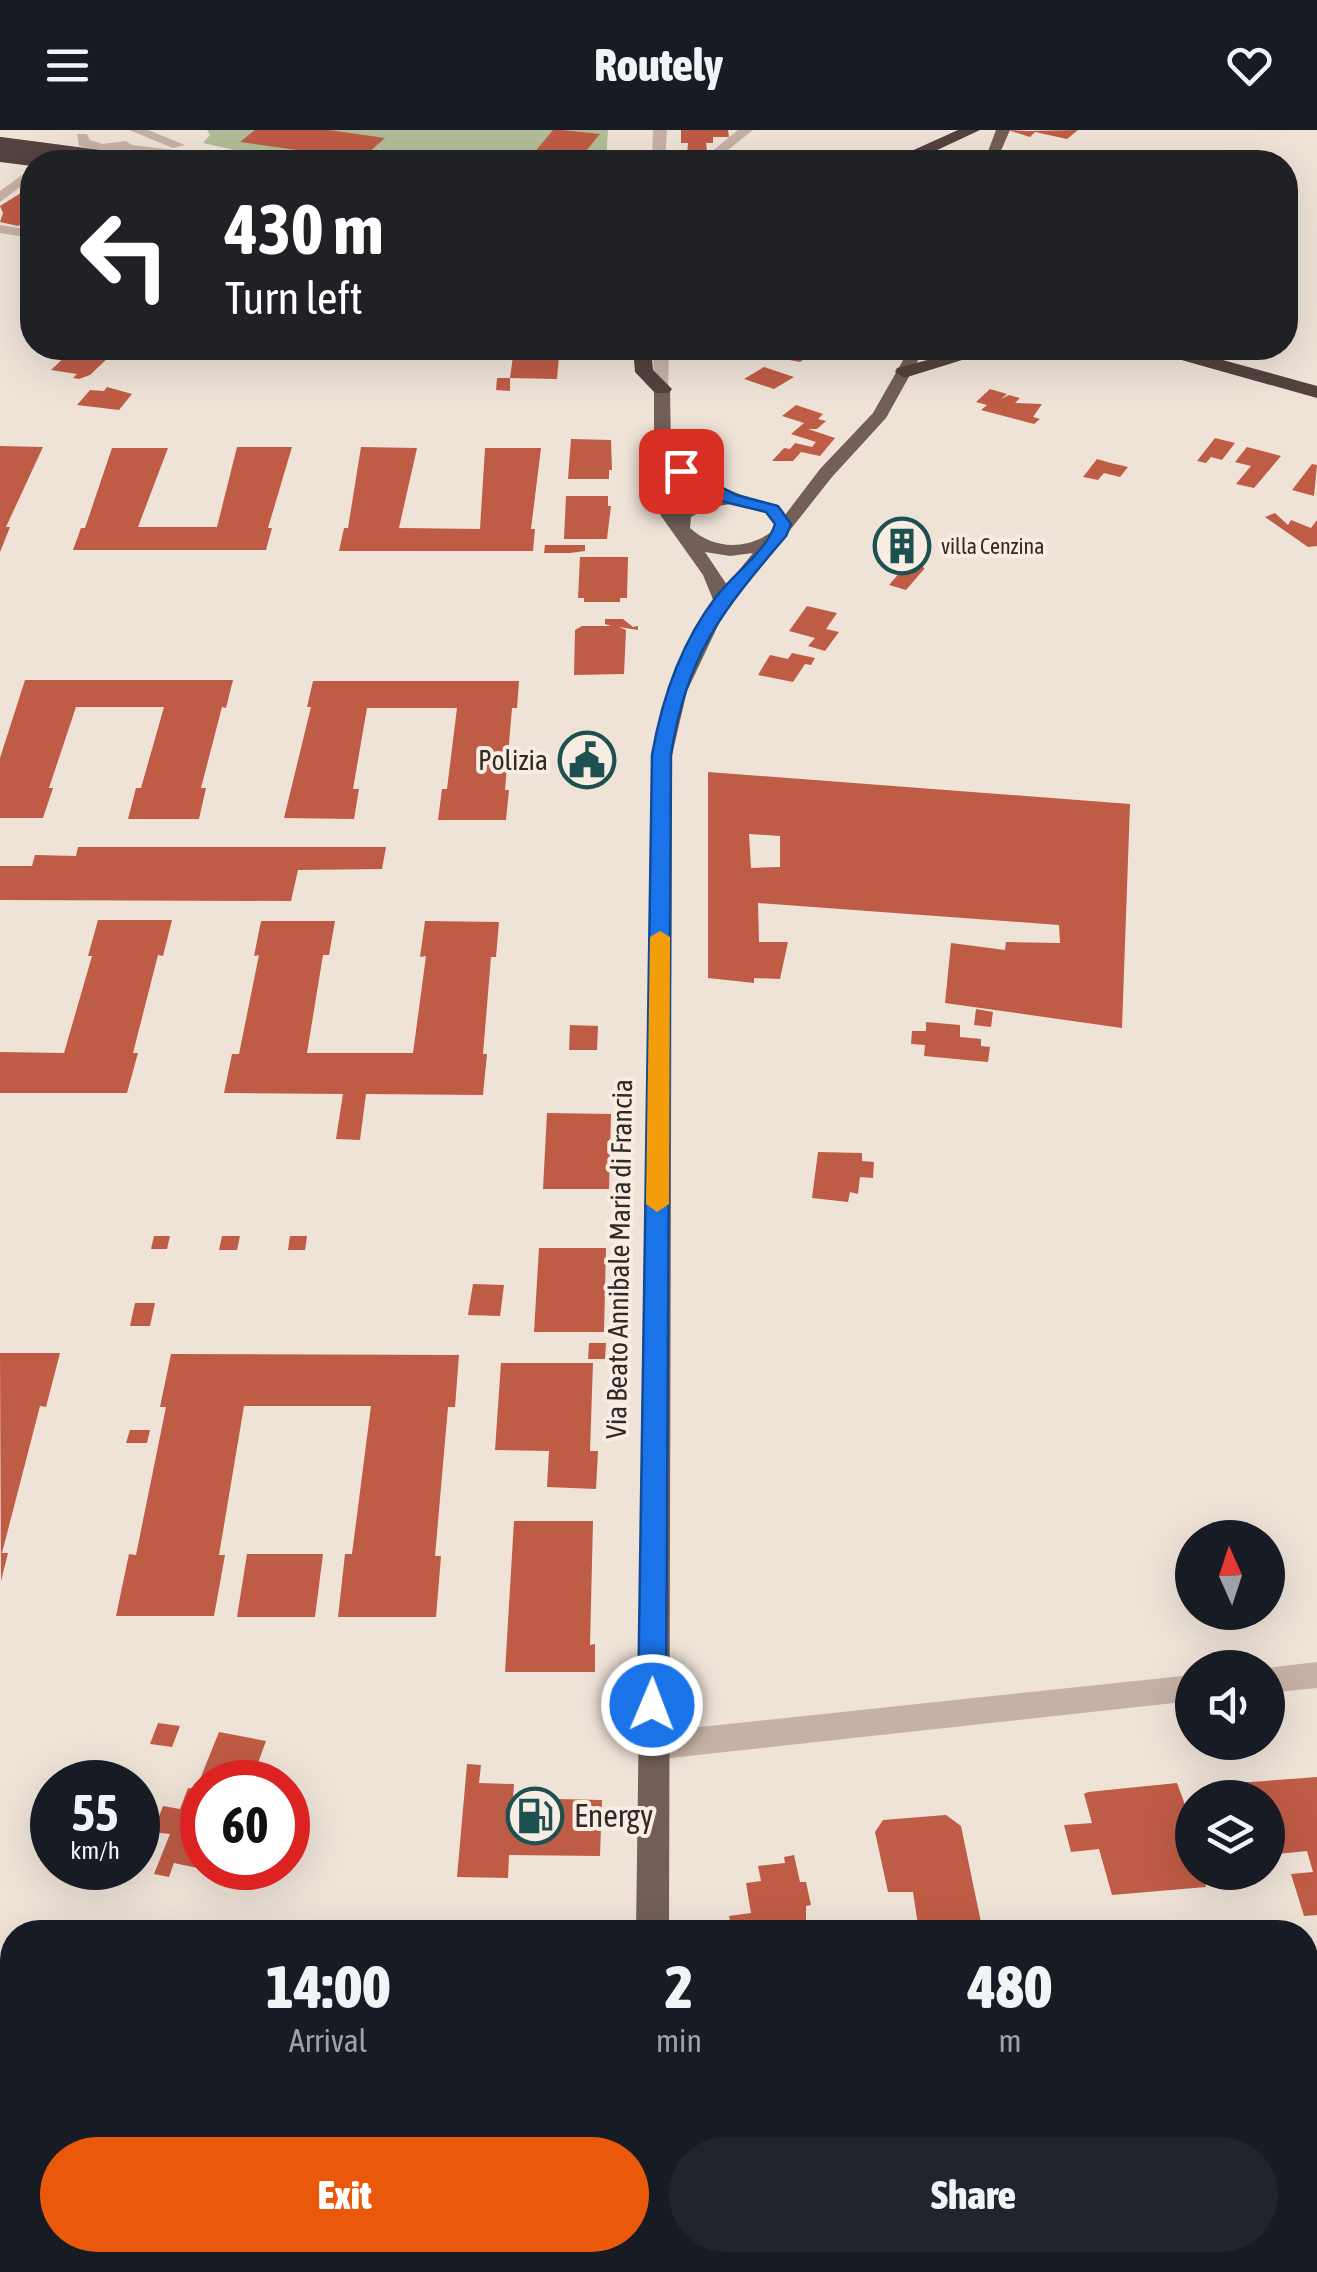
<!DOCTYPE html>
<style>
:root{--surface:#171b24;--page:#20242c;--text:#f1f3f6;--muted:#9ea1a6;--accent:#ea580c}
body{margin:0;font-family:"Asap Condensed",sans-serif;background:var(--page);color:var(--text);height:100vh;display:flex;flex-direction:column;font-size:38px;white-space:nowrap}
*{box-sizing:border-box;margin:0}
p{font-size:32px;color:var(--muted)}
.icon{flex:none;width:55px;height:55px;fill:none;stroke:currentColor;stroke-width:2;stroke-linecap:round;stroke-linejoin:round}
.map{position:relative;flex:1;overflow:hidden}
.details{position:absolute;left:0px;top:1790px;width:1318px;height:352px;display:flex;flex-direction:column;background:var(--surface);border-radius:40px 40px 0 0;box-shadow:0 10px 40px #0002}
.details>*{flex:none}
.top-card{position:absolute;left:20px;top:20px;width:1278px;height:210px;border-radius:40px;box-shadow:0 10px 40px #0002;background:#202124;color:#fff;overflow:hidden}
.needle{width:65px;rotate:357deg}
.controls{position:absolute;left:1175px;top:1390px;display:grid;gap:20px}
.controls a{display:grid;place-items:center;width:110px;height:110px;border-radius:50%;background:var(--surface);box-shadow:0 10px 40px #0002;font-size:50px}
.speed{position:absolute;left:30px;top:1630px;display:flex;gap:20px;font-size:50px;font-weight:700;text-align:center}
.speed>*{display:grid;place-content:center;width:130px;height:130px;border-radius:50%;background:var(--surface);box-shadow:0 10px 40px #0002;line-height:1}
.speed small{font-size:25px;font-weight:400}
.speed .limit{border:15px solid #d22;background:#fff;color:#111}
.pin{position:absolute;display:grid;place-items:center;width:85px;height:85px;color:#fff;margin:-42px;border-radius:20px;box-shadow:0 5px 15px #0006}
.me{position:absolute;width:110px;margin:-55px;rotate:1deg;stroke-linejoin:round;filter:drop-shadow(0 0 8px #0008)}
.turn{display:flex;align-items:center;gap:35px;height:210px;padding:0 40px;font-size:45px}
.turn .icon{width:130px;height:130px;stroke-width:2.5}
.turn b{display:block;font-size:70px;line-height:85px}
.eta{display:flex;justify-content:space-evenly;align-items:center;height:170px;text-align:center}
.eta b{font-size:60px;font-weight:800;line-height:70px}
.button{display:flex;gap:20px;margin-top:auto;padding:20px 40px}
.button a{flex:1;height:115px;border-radius:60px;background:var(--accent);color:#fff;font-size:40px;font-weight:800;line-height:115px;text-align:center}
.button a+a{background:var(--page);color:var(--text)}
header{display:flex;justify-content:space-between;align-items:center;height:130px;padding:0 40px;background:var(--surface);font-size:45px;font-weight:800}
.map>svg:first-child{display:block}
.green{fill:#b3bd99}
.building{fill:#bf5c46;fill-rule:evenodd}
.lines{fill:none;stroke-linecap:round;stroke-linejoin:round}
.minor{fill:#c6b2a5;fill-rule:evenodd}
.major{fill:#735f57;fill-rule:evenodd}
.highway{fill:#53423d;fill-rule:evenodd}
.highway-bridge{stroke:#53423d;stroke-width:18}
.route{fill:#1a73e8;stroke:#114b97;stroke-width:2.5}
.slow{fill:#f59e0b}
.labels{text-anchor:middle;stroke-width:8;stroke-linejoin:round;paint-order:stroke}
.far-poi-label{font-size:22px;fill:#322926;stroke:#f7ede3;text-anchor:start}
.poi-label{font-size:28px;fill:#322926;stroke:#f7ede3;text-anchor:end}
.street-label{font-size:28px;fill:#322926;stroke:#f7ede3}
.near-poi-label{font-size:32px;fill:#322926;stroke:#f7ede3;text-anchor:start}
</style>
<header><svg class="icon" aria-label="menu" viewBox="0 0 24 24"><path d="M4 6h16M4 12h16M4 18h16"/></svg>Routely<svg class="icon" aria-label="heart" viewBox="0 0 24 24"><path d="M12 20l-8-8c-3-5 5-10 8-4 3-6 11-1 8 4z"/></svg></header>
<div class="map">
<svg width="1317" height="2142" viewBox="0 0 1317 2142">
<rect width="100%" height="100%" fill="#efe3d8"/>
<polygon class="green" points="207,0 608,0 606,32 287,32 203,13 210,5"/>
<g class="building">
<polygon points="255,0 329,0 385,8 361,29 240,12"/>
<polygon points="553,0 562,0 600,4 577,32 529,29"/>
<polygon points="681,0 728,0 729,7 713,7 713,13 706,13 707,21 700,21 700,26 687,26 688,13 681,13"/>
<polygon points="1008,0 1028,1 1078,0 1067,9 1035,2 1030,7"/>
<polygon points="1031,21 1043,22 1063,24 1061,32 1028,32"/>
<polygon points="32,56 32,88 18,96 0,92 3,83 0,76"/>
<polygon points="778,218 812,223 800,232 732,219"/>
<polygon points="72,220 110,226 90,245 79,249 73,248 77,244 51,240"/>
<polygon points="513,226 559,226 557,249 510,248 510,261 496,260 497,248 510,248"/>
<polygon points="764,237 794,247 774,259 744,249"/>
<polygon points="107,257 132,264 119,280 77,275 90,260 104,261"/>
<polygon points="990,259 1007,264 1001,269 1009,265 1020,268 1015,273 1042,274 1033,287 1040,289 1034,294 981,280 987,275 976,272"/>
<polygon points="796,275 823,284 818,289 826,291 817,299 808,299 835,308 820,326 801,322 793,331 772,331 784,318 790,319 795,313 812,317 816,312 791,304 804,293 782,286"/>
<polygon points="1215,308 1235,313 1222,330 1211,327 1206,333 1197,331"/>
<polygon points="571,309 611,310 612,340 609,340 609,349 568,349"/>
<polygon points="0,316 43,317 6,397 10,397 0,422"/>
<polygon points="237,317 292,317 268,398 272,398 266,420 73,420 81,398 85,398 112,318 168,318 138,397 217,397"/>
<polygon points="361,317 417,318 399,398 480,399 485,318 541,318 531,399 535,399 533,421 339,421 344,398 348,398"/>
<polygon points="1247,317 1281,326 1254,358 1236,354 1251,336 1235,332"/>
<polygon points="1097,329 1111,333 1128,337 1120,347 1104,343 1098,350 1083,347"/>
<polygon points="1312,334 1317,335 1314,366 1292,360"/>
<polygon points="566,366 608,366 608,376 611,376 607,409 564,409"/>
<polygon points="1275,383 1288,395 1291,390 1311,398 1317,390 1317,416 1308,417 1265,387"/>
<polygon points="894,402 907,406 928,411 911,431 876,421"/>
<polygon points="545,415 585,415 585,421 570,423 544,423"/>
<polygon points="580,427 628,427 627,468 620,468 620,472 584,472 584,468 578,468"/>
<polygon points="908,433 925,438 906,460 889,455"/>
<polygon points="807,476 837,483 826,499 839,502 825,521 808,516 815,508 789,501"/>
<polygon points="605,489 623,489 633,497 638,496 638,500 619,497 626,500 624,544 574,545 575,500 582,496 611,496 605,494"/>
<polygon points="792,523 815,528 811,535 805,534 793,552 758,545 770,525 788,529"/>
<polygon points="25,550 233,550 226,578 222,577 201,658 206,658 199,689 128,689 136,658 141,658 164,577 76,577 49,658 53,658 43,688 0,688 0,628"/>
<polygon points="313,551 519,551 517,578 512,578 505,660 509,660 506,690 438,690 442,659 447,659 457,578 367,578 353,659 359,659 354,689 284,688 311,577 307,577"/>
<path d="M708,642L1130,674L1122,898L945,873L951,813L1005,820L1006,812L1060,813L1059,795L758,773L759,812H788L780,849L754,848V853L708,848ZM749,704L780,706V737L751,738Z"/>
<polygon points="78,717 386,717 382,739 298,740 291,771 0,770 0,736 32,736 35,725 76,726"/>
<polygon points="98,790 172,790 163,826 158,825 133,923 138,923 127,963 0,963 0,922 64,923 92,826 88,826"/>
<polygon points="261,791 335,791 329,825 323,825 307,923 413,923 426,826 420,827 425,791 499,792 496,827 491,827 483,924 487,924 483,965 366,964 360,1010 336,1009 343,964 224,963 232,924 239,924 259,825 254,826"/>
<polygon points="976,879 993,882 991,897 974,895"/>
<polygon points="926,892 960,895 960,907 981,909 981,916 990,917 988,932 924,926 925,915 911,914 912,901 926,901"/>
<polygon points="570,895 598,896 597,920 569,920"/>
<polygon points="547,983 611,984 609,1059 543,1059"/>
<polygon points="818,1022 862,1023 862,1031 874,1032 873,1048 860,1047 858,1064 850,1062 848,1072 812,1068"/>
<polygon points="154,1106 170,1106 167,1119 151,1119"/>
<polygon points="222,1106 240,1106 237,1120 219,1120"/>
<polygon points="290,1106 307,1106 305,1120 288,1120"/>
<polygon points="539,1118 606,1118 604,1202 534,1202"/>
<polygon points="473,1154 504,1155 500,1186 468,1185"/>
<polygon points="135,1173 155,1173 150,1196 130,1196"/>
<polygon points="589,1213 606,1213 605,1229 588,1229"/>
<polygon points="0,1223 60,1223 46,1277 40,1276 2,1423 8,1423 1,1451"/>
<polygon points="171,1224 459,1225 455,1277 448,1277 435,1426 441,1426 436,1487 338,1487 345,1424 352,1424 371,1276 244,1276 219,1425 225,1425 214,1486 116,1486 129,1424 136,1425 166,1277 160,1277"/>
<polygon points="501,1233 593,1233 590,1321 598,1321 596,1359 547,1357 549,1321 495,1320"/>
<polygon points="130,1300 150,1300 147,1313 126,1313"/>
<polygon points="514,1391 593,1391 590,1515 595,1514 595,1542 505,1542"/>
<polygon points="247,1424 323,1424 315,1487 237,1487"/>
<polygon points="158,1593 180,1596 172,1617 150,1614"/>
<polygon points="219,1602 266,1611 251,1652 202,1652 202,1739 174,1733 169,1747 154,1744 170,1704 153,1702 163,1676 180,1679 188,1658 196,1659"/>
<polygon points="467,1634 481,1635 479,1653 514,1654 513,1668 602,1670 600,1726 509,1725 508,1748 457,1747"/>
<polygon points="1317,1647 1317,1785 1304,1786 1291,1744 1313,1742 1307,1721 1268,1725 1268,1668 1242,1668 1238,1653"/>
<polygon points="1177,1653 1192,1694 1192,1742 1202,1742 1206,1757 1112,1765 1099,1719 1071,1722 1064,1695 1092,1693 1084,1664 1088,1662"/>
<polygon points="946,1685 961,1696 983,1802 919,1802 913,1762 888,1762 875,1702 883,1690"/>
<polygon points="794,1725 800,1752 806,1752 811,1775 806,1776 806,1802 732,1802 729,1786 751,1783 746,1753 761,1751 758,1736 785,1733 784,1727"/>
<polygon points="0,1855 12,1857 12,1915 0,1948"/>
<polygon points="309,2130 403,2130 401,2142 306,2142"/>
</g>
<g class="lines">
<g class="minor">
<polygon points="129,0 148,0 185,15 173,18"/>
<polygon points="653,0 667,0 665,32 652,32"/>
<polygon points="738,0 753,0 713,32 699,32"/>
<path d="M77,4H87L90,10L103,14L126,11L132,15L241,28L248,32C198,35 127,28 79,16Z"/>
<polygon points="32,38 32,48 0,72 0,61"/>
<polygon points="0,95 32,100 32,108 0,103"/>
<polygon points="653,218 669,218 668,262 654,259"/>
<polygon points="1317,1532 1317,1558 1268,1563 1266,1538"/>
<polygon points="1192,1545 1192,1571 652,1630 641,1626 636,1616 641,1606 652,1602"/>
</g>
<g class="major">
<polygon points="996,0 1010,0 996,32 984,32"/>
<path d="M910,218H925L886,288L832,347L723,485L687,561L672,625L669,1802H636L652,625L678,534L714,472L703,445L654,376V259L662,254L670,259L671,320C711,354 727,363 778,375L785,385L820,339L873,283ZM671,337L697,360L712,366L696,369L676,381L672,376ZM730,374L766,383L774,394L773,401C747,420 714,420 690,398L691,387L707,378ZM705,422L730,426L753,423L727,455Z"/>
<rect x="632" y="2130" width="36" height="12"/>
</g>
<g class="highway">
<polygon points="958,0 980,0 933,22 977,22 997,32 927,32 919,28 908,32 887,32"/>
<polygon points="0,22 40,27 48,32 32,32 32,36 0,32"/>
<polygon points="633,218 651,218 653,240 672,259 669,263 655,263 635,242"/>
<polygon points="973,218 1001,218 904,248 895,242 897,238"/>
<polygon points="1151,218 1179,218 1317,256 1317,268 1153,222"/>
</g>
<polyline class="highway-bridge" points="0,16 122,32"/>
</g>
<path class="route" d="M676,338H686L736,365L778,376L791,394L786,406C722,481 686,525 671,625L666,1575L662,1584L652,1587L642,1584L638,1575L652,625C662,568 680,514 716,467C733,444 767,421 775,394L766,382L725,372L676,344Z"/>
<polygon class="slow" points="660,801 670,807 669,1074 657,1082 646,1074 650,807"/>
<defs>
<g id="building-ring" transform="scale(2.875)"><circle r="9.5" fill="#f7ede3" stroke="#1e5051" stroke-width="1.5"/><path d="M-4-6H4V6H1V3H-1V6H-4ZM-2.5-4.3h1.7v1.8h-1.7ZM.8-4.3h1.7v1.8H.8ZM-2.5-1h1.7V.8h-1.7ZM.8-1h1.7V.8H.8Z" fill="#1e5051"/></g>
<g id="civic-ring" transform="scale(2.875)"><circle r="9.5" fill="#f7ede3" stroke="#1e5051" stroke-width="1.5"/><path d="M-.6-6.5H3V-4.5H.6V-3L4-1V1h2V6H-6V1h2V-1L-.6-3ZM-1.2 2.5V6h2.4V2.5Z" fill="#1e5051"/></g>
<g id="fuel-ring" transform="scale(2.875)"><circle r="9.5" fill="#f7ede3" stroke="#1e5051" stroke-width="1.5"/><path d="M-5.5-6h7V0h2V4h1.3V-2.5L3-4.5l.8-.8L6-3V5H2.5V1h-1V6h-7ZM-4.2-4.7v3.2H.2V-4.7Z" fill="#1e5051"/></g>
</defs>
<g fill-rule="evenodd">
<use href="#building-ring" x="902" y="416"/>
<use href="#civic-ring" x="587" y="630"/>
<use href="#fuel-ring" x="535" y="1686"/>
</g>
<g class="labels">
<g class="far-poi-label">
<text x="941" y="424">villa Cenzina</text>
</g>
<g class="poi-label">
<text x="548" y="640">Polizia</text>
</g>
<g class="street-label">
<text transform="translate(619 1129) rotate(-89)" y="10">Via Beato Annibale Maria di Francia</text>
</g>
<g class="near-poi-label">
<text x="574" y="1697">Energy</text>
</g>
</g>
</svg>
<div class="controls">
<a><svg class="needle" viewBox="-14 -14 28 28"><path d="M0-13l5 13h-10z" fill="#e53935"/><path d="M0 13l5-13h-10z" fill="#9ea1a6"/></svg></a>
<a><svg class="icon" aria-label="sound" viewBox="0 0 24 24"><path d="M4 9h4l5-4v14l-5-4H4zM17 9q2 3 0 6"/></svg></a>
<a><svg class="icon" aria-label="layers" viewBox="0 0 24 24"><path d="M12 4l9 5-9 5-9-5zM3 14l9 5 9-5"/></svg></a>
</div>
<div class="speed"><div>55<small>km/h</small></div><div class="limit">60</div></div>
<div class="pin" style="left:681px;top:341px;background:#d93025"><svg class="icon" aria-label="arrive" viewBox="0 0 24 24"><path d="M6 21V4h12l-3 4 3 4H6"/></svg></div>
<svg class="me" style="left:652px;top:1575px" viewBox="-20 -20 40 40"><circle r="17" fill="#1a73e8" stroke="#fff" stroke-width="3"/><path d="M0-11L8 9 0 5-8 9z" fill="#fff"/></svg>
<div class="top-card">
<div class="turn"><svg class="icon" aria-label="left" viewBox="0 0 24 24"><path d="M17 20v-9H6M10 6l-5 5 5 5"/></svg><div><b>430 m</b>Turn left</div></div>
</div>
<section class="details">
<div class="eta">
<div><b>14:00</b><p>Arrival</p></div>
<div><b>2</b><p>min</p></div>
<div><b>480</b><p>m</p></div>
</div>
<div class="button"><a>Exit</a><a>Share</a></div>
</section>
</div>
